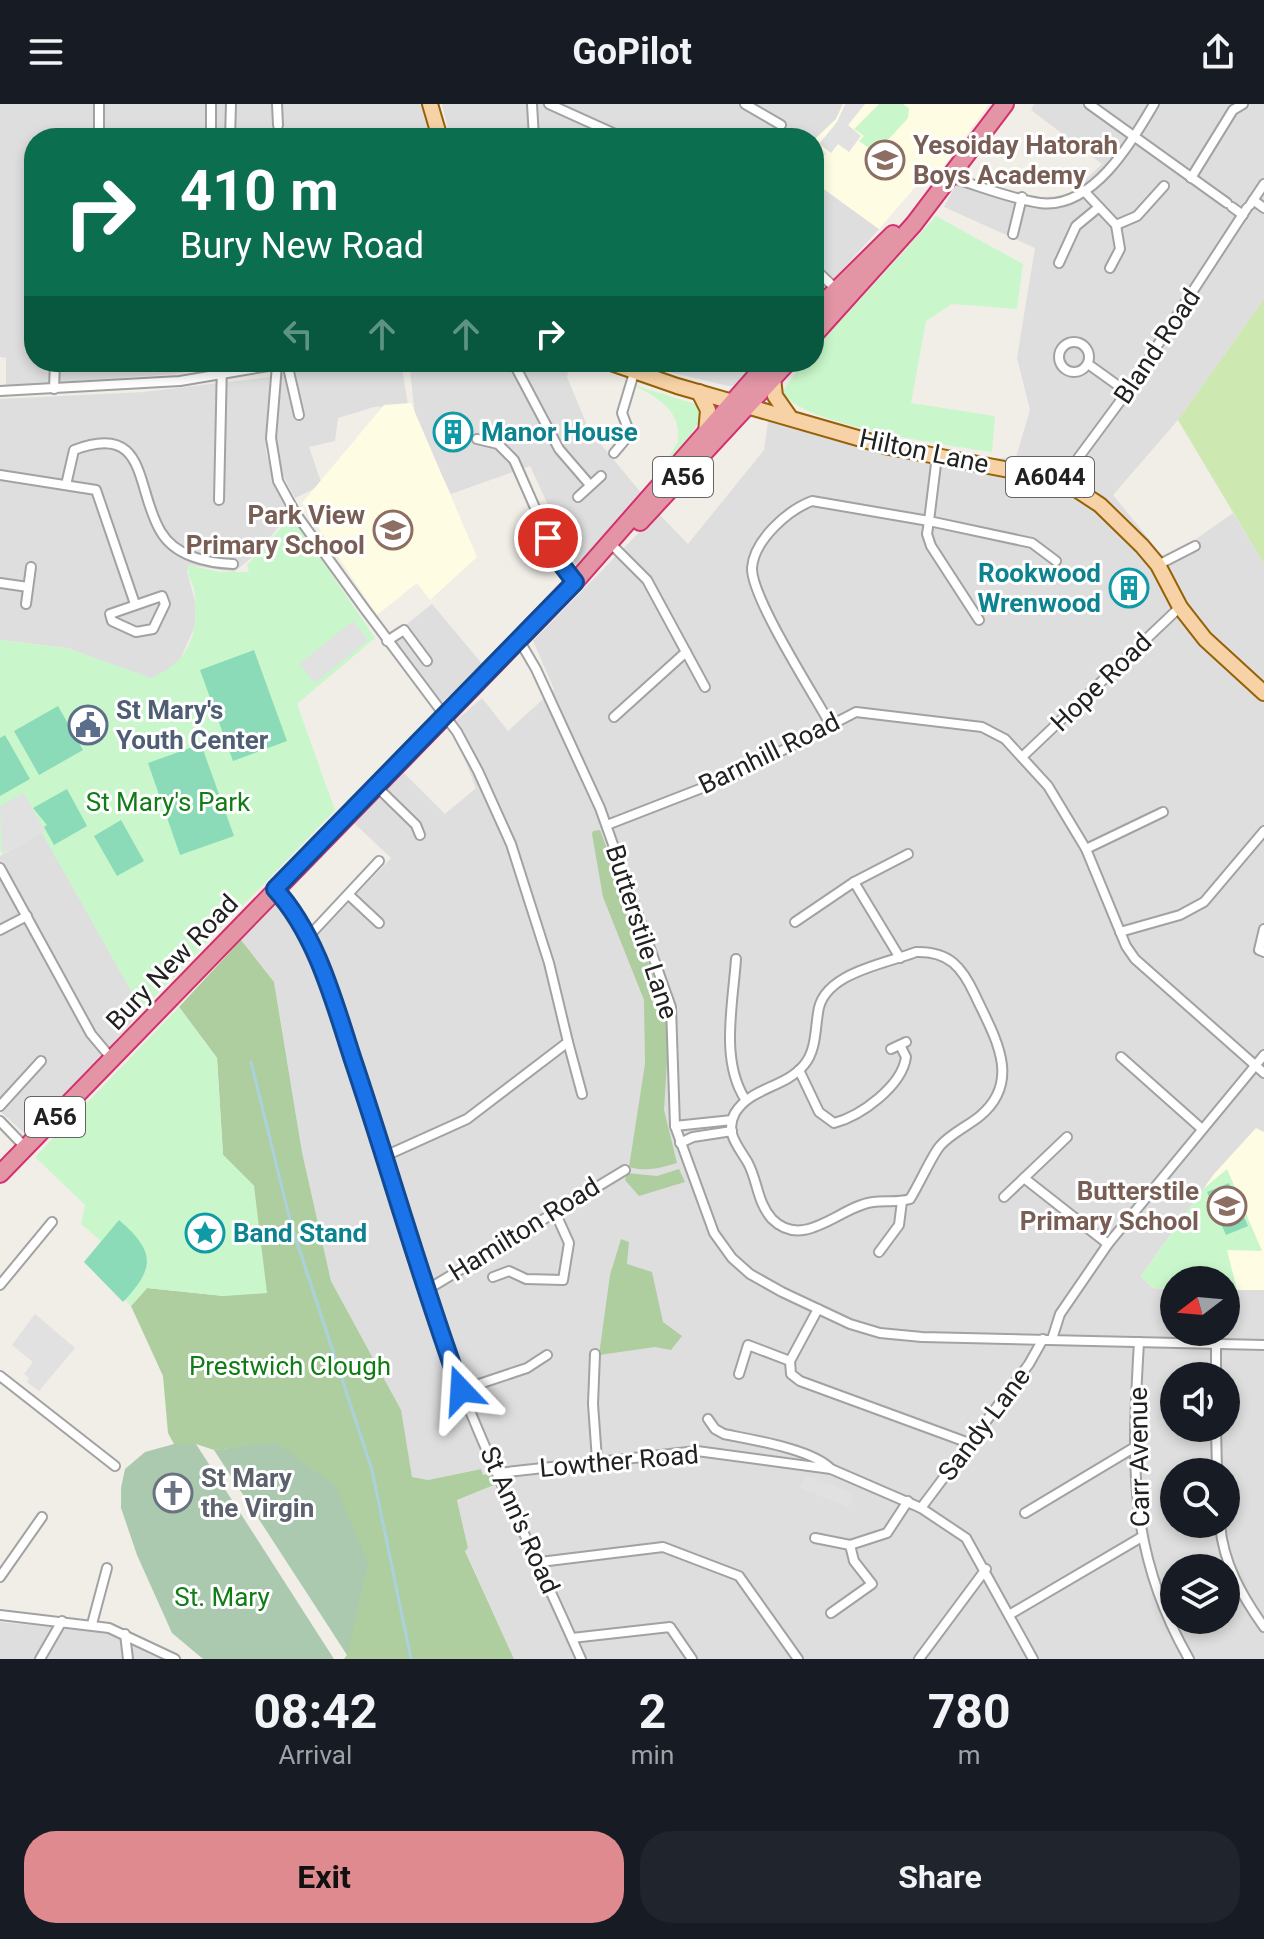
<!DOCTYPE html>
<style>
:root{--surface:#171b24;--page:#20242c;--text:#f1f3f6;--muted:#9ea1a6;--accent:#de8a8f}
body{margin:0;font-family:Roboto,sans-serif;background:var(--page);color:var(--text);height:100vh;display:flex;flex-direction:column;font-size:30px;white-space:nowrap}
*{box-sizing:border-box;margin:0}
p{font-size:26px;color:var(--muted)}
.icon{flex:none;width:44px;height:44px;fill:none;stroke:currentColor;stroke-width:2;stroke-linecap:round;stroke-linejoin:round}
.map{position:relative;height:1555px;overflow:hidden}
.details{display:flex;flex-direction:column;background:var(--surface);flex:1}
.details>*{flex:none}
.guide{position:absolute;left:24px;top:24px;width:800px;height:244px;border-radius:32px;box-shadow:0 4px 12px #0003;background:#0b6e4f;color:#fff;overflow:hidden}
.needle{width:52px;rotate:254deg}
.fabs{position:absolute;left:1160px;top:1162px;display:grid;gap:16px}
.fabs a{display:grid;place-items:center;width:80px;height:80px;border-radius:50%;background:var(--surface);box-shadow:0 4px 12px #0003;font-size:40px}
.pin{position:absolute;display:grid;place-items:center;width:68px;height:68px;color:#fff;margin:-34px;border:4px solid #fff;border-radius:50%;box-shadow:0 2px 8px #0007}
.me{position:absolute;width:88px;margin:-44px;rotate:340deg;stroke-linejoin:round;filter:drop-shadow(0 0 6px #0008)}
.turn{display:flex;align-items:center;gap:28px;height:168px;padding:0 24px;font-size:36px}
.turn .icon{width:104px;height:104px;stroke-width:2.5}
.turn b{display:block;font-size:56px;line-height:68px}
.lanes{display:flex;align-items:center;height:76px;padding:0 24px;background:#0003;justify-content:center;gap:40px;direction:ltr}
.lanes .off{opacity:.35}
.eta{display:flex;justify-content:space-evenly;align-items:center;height:136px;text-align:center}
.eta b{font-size:48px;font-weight:700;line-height:56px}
.button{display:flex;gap:16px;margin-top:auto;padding:16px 24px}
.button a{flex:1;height:92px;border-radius:32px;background:var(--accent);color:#111;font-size:32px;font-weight:700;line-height:92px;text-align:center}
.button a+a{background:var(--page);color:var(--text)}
header{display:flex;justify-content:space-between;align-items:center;height:104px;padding:0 24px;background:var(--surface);font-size:36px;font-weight:700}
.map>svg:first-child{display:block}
.residential{fill:#dfdede;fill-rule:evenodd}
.education{fill:#fefde4}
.grass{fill:#cee8b1}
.forest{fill:#aece9f}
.cemetery{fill:#aac9ae}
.park{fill:#c9f7cb}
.pitch{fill:#8bdbb9}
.parking{fill:#e1e1e1}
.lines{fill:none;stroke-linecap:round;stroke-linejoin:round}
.stream{stroke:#abd2dc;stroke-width:3}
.street-casing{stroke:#a2a2a2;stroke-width:12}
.primary-casing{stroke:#966208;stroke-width:18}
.highway-casing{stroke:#d3316e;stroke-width:20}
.street{stroke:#fff;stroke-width:8}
.primary{stroke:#f7d2a6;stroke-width:14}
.highway{stroke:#e395a6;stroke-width:16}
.route-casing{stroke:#114b97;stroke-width:20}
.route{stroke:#1a73e8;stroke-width:14}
.labels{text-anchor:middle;stroke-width:6;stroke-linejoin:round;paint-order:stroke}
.shield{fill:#fff;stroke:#646464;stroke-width:2}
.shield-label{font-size:24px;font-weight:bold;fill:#212121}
.education-label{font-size:26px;font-weight:bold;fill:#785e54;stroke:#fff;text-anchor:end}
.street-label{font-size:26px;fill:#212121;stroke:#fff}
.culture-label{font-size:26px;font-weight:bold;fill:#0d838f;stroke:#fff;text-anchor:start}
.service-label{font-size:26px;font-weight:bold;fill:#4e5e75;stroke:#fff;text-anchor:start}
.park-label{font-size:26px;fill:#127c17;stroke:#fff}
.worship-label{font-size:26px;font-weight:bold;fill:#5b616d;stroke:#fff;text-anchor:start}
</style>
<header><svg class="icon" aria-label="menu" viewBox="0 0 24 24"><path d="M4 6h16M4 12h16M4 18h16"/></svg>GoPilot<svg class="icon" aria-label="share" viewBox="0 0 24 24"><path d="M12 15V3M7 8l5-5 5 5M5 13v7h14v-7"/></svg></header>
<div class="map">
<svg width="1264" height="1555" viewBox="0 0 1264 1555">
<rect width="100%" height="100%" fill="#f1eee8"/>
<g class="residential">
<polygon points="0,0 421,0 432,34 34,34 34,258 249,258 174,270 6,282 6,254 0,253"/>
<polygon points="442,0 843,0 836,15 814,36 450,34"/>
<path d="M1034,0H1264V195L1178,316L1113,391L1166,456L1233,409L1264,460V1555H514L465,1446L468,1444L457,1396L494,1381L490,1370L483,1371L480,1365L428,1376L412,1373L400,1306L331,1177L302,1048L274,878L241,836L280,793L318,831L391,754L354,719L404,669L445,710L476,684L451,621L482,594L508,627L554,585L533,537L658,409L688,440L764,346L768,317L921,359L1016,353L1030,306L1017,254L1035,144L944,103L957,79L1036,93L1068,92L1102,60L1031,6ZM1174,1176H1226V1228H1174ZM1174,1272H1226V1324H1174ZM1174,1368H1226V1420H1174ZM1174,1464H1226V1516H1174Z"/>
<polygon points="814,78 879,125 814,197"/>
<polygon points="329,258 401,258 408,301 374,303 338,314 335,337 309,343 322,381 295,394 281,368 276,341 282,270"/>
<polygon points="409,258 571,258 567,273 589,326 643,391 576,461 530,362 451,390 416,320"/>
<polygon points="627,258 758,258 738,281 728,282"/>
<polygon points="270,273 266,348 273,375 290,409 256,450 234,468 189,461 187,467 196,501 195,522 178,560 151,575 67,544 0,536 0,295 143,288"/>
<polygon points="432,500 483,561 439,601 388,535"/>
<polygon points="42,728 142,906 82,975 24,1029 0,1007 0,752"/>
<polygon points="0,1518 110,1529 167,1555 0,1555"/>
</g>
<g class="education">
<polygon points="843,0 989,0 937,72 929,67 879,125 814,78 814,64 826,49 814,36 836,15"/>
<polygon points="411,299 477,453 430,496 417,479 377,511 302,399 384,301"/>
<polygon points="1256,1024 1264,1028 1264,1186 1226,1186 1226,1176 1174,1176 1174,1185 1153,1184 1141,1172 1214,1070"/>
</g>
<polygon class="grass" points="1264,195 1264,460 1178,316"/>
<g class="forest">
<path d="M600,726L666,907L669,926L664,1006L677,1059C660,1064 646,1068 629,1063L645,960L644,896L603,793L592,730L593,727Z"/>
<polygon points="241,836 274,878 302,1048 331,1177 401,1306 412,1373 428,1376 481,1365 483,1371 491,1369 494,1381 457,1396 468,1444 465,1447 514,1555 344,1555 347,1551 275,1339 214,1346 196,1340 174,1340 168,1329 163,1272 131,1202 147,1184 224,1192 254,1082 223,1051 217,954 179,903"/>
<polygon points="679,1065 685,1078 639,1092 625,1076 627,1069 657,1072"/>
<polygon points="621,1135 629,1138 627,1160 652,1168 663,1218 682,1232 671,1246 655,1243 599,1251 610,1171"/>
</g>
<g class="cemetery">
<polygon points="275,1338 335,1381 368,1459 347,1551 214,1346"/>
<polygon points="174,1340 196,1340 334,1555 203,1555 172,1529 137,1451 121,1404 121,1384 125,1365 145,1348"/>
</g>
<g class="park">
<polygon points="879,0 903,0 909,4 908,14 876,49 859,37 864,32 854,25"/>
<path d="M936,112L1023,160L1017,205L952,200L926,217L911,299L995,312L992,348C956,343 794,320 783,287L803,258H814V246Z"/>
<path d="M634,281L698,301C708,320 677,345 665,359L678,338C682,307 658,294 634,281Z"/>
<path d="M292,412L375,534L297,600L335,706L142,906L42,729L2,750L0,746V536L67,544L151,574C191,557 200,527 194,485C192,476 186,470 189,461L220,468H249L247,461Z"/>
<polygon points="179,903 217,954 223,1051 254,1082 267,1189 224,1192 147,1184 131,1202 84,1158 101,1137 81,1120 85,1101 35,1053"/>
<polygon points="1227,1065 1262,1147 1227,1146 1237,1186 1226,1186 1226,1176 1174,1176 1174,1185 1153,1184 1141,1172 1203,1085"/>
</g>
<g class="pitch">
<polygon points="254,546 287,637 233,657 200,566"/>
<polygon points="58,602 83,646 39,671 14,627"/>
<polygon points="5,631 30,675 0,692 0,634"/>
<polygon points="201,640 234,732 180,751 148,659"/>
<polygon points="67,685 87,722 54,741 44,723 47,721 33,704"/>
<polygon points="121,716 144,757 117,772 94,732"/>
<polygon points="1229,1079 1248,1122 1226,1131 1207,1088"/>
<path d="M119,1116C156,1148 155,1164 123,1198L84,1158Z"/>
</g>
<g class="parking">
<polygon points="845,0 865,0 848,21 861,32 849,48 838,40 831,49 819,40 837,18"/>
<polygon points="353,517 368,536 315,579 299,560"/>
<polygon points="24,689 45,727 2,750 0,702"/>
<polygon points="35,1210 75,1244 39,1287 27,1278 29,1274 24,1270 33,1258 12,1241"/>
<polygon points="806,1371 854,1390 849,1403 800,1384"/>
</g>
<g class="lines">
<polyline class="stream" points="251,958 291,1120 372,1366 411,1555"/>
<g class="street-casing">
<g id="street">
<polyline points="277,0 278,21"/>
<polyline points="532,0 534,34"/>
<polyline points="549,0 624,34"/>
<polyline points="745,0 781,21"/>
<polyline points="1089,0 1227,99"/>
<polyline points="99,34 99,0"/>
<polyline points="211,34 211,0"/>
<polyline points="230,34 231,0"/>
<path d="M952,74C980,82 1011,95 1040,99C1092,106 1132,38 1154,0"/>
<polyline points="1191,74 1233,6 1243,0"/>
<polyline points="1084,87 1116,121 1137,112 1164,82"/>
<polyline points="1253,96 1264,104"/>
<polyline points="1250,101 1264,80"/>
<polyline points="1232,103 1243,111"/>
<polyline points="1013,130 1022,93"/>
<polyline points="1059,159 1076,122 1099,103"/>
<polyline points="814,164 837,186"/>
<polyline points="1110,164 1120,145 1116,121"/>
<circle cx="1074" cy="253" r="15"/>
<polyline points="513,258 559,345 590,381"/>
<polyline points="287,259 299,311"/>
<polyline points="1088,260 1127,288"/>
<polyline points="277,261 271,334 278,377 296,410 364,504 457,628 478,667 511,740 549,859 568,938 467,1015 385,1052"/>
<polyline points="645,271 653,258"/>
<polyline points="54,285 55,258"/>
<polyline points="0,287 180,277 292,258"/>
<polyline points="477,335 498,340 514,356 558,456 575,478"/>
<polyline points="614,349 630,330 622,309 634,269"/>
<polyline points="0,371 96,386 135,500"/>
<polyline points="1062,376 1127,288 1247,104"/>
<path d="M66,381L74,346C149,317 135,386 161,428C175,452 207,459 233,460"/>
<polyline points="578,393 601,372"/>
<polyline points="219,396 222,258"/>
<polyline points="611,440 647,476 705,583"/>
<polyline points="1158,461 1195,442"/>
<polyline points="0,479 28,483"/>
<polygon points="162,492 165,500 153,525 136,528 112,517 110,510"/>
<polyline points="26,500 31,463"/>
<polyline points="979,516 931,442 927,430 929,417 1032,439 1056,457"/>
<polyline points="519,536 536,565 600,704 671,903 675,1022 714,1129 732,1154 750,1170 782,1188 850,1220 880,1229 922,1233 1264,1241"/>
<polyline points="387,537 404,526 427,557"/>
<polyline points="614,613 686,548"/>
<path d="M830,620C813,589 751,493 752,464C754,436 788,406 812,397L929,417L937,352"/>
<polyline points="1022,653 1180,503"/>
<polyline points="376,682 416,721 420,731"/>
<polyline points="607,721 733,672 856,608 982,623 1005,635 1048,682 1086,745 1126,842 1135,855 1264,969"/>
<polyline points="1086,745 1163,708"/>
<polyline points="0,764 91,930 112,955"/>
<polyline points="854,778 908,750"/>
<path d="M275,785C309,822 322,869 339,915C372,1006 396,1100 427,1192C468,1317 528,1435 581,1555"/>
<polyline points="349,791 379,819"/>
<polyline points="795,818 854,778 900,854"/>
<polyline points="1264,825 1259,846 1264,848"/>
<polyline points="0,826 27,812"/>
<polyline points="1120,828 1180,811 1204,798 1264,727"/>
<polyline points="308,833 379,757"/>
<path d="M916,848C949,847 962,863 975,891C994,932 1023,976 980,1012C968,1022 950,1030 940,1042C932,1051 919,1081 910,1095C897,1099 886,1096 873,1098C840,1102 804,1147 772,1115C757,1098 758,1078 748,1059C739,1043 724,1029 735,1009C751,983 785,984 804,961C816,947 815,927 818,909C822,869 885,860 916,848Z"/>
<path d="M736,855C733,900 720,956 745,995"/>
<polyline points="568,938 582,990"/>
<polyline points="891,945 906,938"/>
<polyline points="1121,953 1202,1025"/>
<path d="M799,966L819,1008L834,1019C861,1012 902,982 906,953L900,941"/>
<polyline points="0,1002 41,957"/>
<polyline points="0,1017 25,1043"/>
<polyline points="675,1022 732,1016"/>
<polyline points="1067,1033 1024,1074 1108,1140"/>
<polyline points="680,1039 693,1033 732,1027"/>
<polyline points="1004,1093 1024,1074"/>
<polyline points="879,1148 899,1121 902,1097"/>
<polyline points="493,1173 509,1167 526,1175 563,1176 569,1139 555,1108"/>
<polyline points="0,1181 52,1118"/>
<polyline points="425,1187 625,1066"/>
<polyline points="1052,1235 1060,1210 1108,1140 1264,951"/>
<path d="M1139,1238C1132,1358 1127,1447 1189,1555"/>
<polyline points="1216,1239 1216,1272"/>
<polyline points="595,1250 593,1300 597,1356"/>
<polyline points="790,1257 791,1270 800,1277 969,1339"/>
<polyline points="790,1257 818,1205"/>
<polyline points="739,1270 748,1241 790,1257"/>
<polyline points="0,1272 115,1362"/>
<polyline points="461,1286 527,1264 547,1251"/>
<path d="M708,1315L715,1325L724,1330C753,1336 812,1345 831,1365"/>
<polyline points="1216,1324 1217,1368"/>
<polyline points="498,1369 697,1347 831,1365 921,1404 966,1434 1033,1555"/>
<polyline points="921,1404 1029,1260 1043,1235"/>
<polyline points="1025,1409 1135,1343"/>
<path d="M1220,1420C1223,1459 1242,1492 1264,1523"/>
<polyline points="815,1434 850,1441"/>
<polyline points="540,1458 663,1443 739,1472 798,1555"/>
<polyline points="0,1473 42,1413"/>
<polyline points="831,1509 872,1480 854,1457 850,1441 887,1429 908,1397"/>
<polyline points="0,1511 109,1524 175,1555"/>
<polyline points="1009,1511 1140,1434"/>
<polyline points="92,1520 107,1464"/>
<polyline points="125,1530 128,1555"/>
<polyline points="572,1534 670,1523 692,1555"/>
<polyline points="40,1555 62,1517"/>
<polyline points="919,1555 986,1465"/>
</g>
</g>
<g class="primary-casing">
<g id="primary">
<polyline points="430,0 440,34"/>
<polyline points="608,258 677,282 889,343 1062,376 1100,401 1142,442 1158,461 1180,503 1205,535 1264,589"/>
<polyline points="773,274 775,292 789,312"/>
<polyline points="699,288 708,306 706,329"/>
</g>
</g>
<g class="highway-casing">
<g id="highway">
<polyline points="814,208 893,130"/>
<polyline points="814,231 914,120 1005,0"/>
<polyline points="640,418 788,258"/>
<polyline points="0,1070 575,478 768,258"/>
</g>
</g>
<use href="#street" class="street"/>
<use href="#primary" class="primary"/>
<use href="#highway" class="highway"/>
</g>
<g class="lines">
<g class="route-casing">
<path id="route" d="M461,1286C421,1177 390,1066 353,956C334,898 317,831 275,785L575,478L558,456L548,434"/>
</g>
<use href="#route" class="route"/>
</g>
<defs>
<g id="school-ring" transform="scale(2)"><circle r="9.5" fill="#fff" stroke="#8d6e63" stroke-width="1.5"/><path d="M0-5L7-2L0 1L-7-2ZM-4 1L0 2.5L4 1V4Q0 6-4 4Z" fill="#8d6e63"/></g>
<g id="building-ring" transform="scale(2)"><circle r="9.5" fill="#fff" stroke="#0f9aa8" stroke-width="1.5"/><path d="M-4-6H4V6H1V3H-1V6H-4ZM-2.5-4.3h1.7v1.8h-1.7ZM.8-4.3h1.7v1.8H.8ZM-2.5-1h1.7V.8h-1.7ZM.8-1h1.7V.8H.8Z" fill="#0f9aa8"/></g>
<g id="civic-ring" transform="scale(2)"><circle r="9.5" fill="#fff" stroke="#5c6f8a" stroke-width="1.5"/><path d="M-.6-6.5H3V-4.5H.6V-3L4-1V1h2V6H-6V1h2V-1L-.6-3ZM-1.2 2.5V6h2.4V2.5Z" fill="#5c6f8a"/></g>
<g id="sight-ring" transform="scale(2)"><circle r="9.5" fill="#fff" stroke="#0f9aa8" stroke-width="1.5"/><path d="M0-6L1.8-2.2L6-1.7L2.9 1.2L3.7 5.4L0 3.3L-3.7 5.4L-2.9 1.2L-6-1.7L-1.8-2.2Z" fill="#0f9aa8"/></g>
<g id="church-ring" transform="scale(2)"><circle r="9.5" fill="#fff" stroke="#6b7280" stroke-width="1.5"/><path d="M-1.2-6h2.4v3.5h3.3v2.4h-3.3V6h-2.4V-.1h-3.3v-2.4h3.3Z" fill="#6b7280"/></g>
</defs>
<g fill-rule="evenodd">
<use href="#school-ring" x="885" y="56"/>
<use href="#building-ring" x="453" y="328"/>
<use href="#school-ring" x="393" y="426"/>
<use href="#building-ring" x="1129" y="484"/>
<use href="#civic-ring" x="88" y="621"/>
<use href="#school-ring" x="1227" y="1102"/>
<use href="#sight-ring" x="205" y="1129"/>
<use href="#church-ring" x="173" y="1389"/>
</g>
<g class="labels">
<g class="shield">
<rect x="653" y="353" width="60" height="40" rx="6"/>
<rect x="1006" y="353" width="88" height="40" rx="6"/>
<rect x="25" y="993" width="60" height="40" rx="6"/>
</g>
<g class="shield-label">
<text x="683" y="381">A56</text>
<text x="1050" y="381">A6044</text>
<text x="55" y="1021">A56</text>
</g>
<g class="education-label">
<text x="913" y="50" text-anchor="start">Yesoiday Hatorah<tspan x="913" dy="30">Boys Academy</tspan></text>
<text x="365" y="420">Park View<tspan x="365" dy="30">Primary School</tspan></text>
<text x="1199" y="1096">Butterstile<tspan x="1199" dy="30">Primary School</tspan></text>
</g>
<g class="street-label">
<text transform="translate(1157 242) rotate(-56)" y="9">Bland Road</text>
<text transform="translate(924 347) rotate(12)" y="9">Hilton Lane</text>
<text transform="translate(1101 578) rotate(-44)" y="9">Hope Road</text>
<text transform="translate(769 649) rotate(-26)" y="9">Barnhill Road</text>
<text transform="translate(642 828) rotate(72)" y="9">Butterstile Lane</text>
<text transform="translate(172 858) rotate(-46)" y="9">Bury New Road</text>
<text transform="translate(524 1125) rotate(-32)" y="9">Hamilton Road</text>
<text transform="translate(984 1320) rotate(-53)" y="9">Sandy Lane</text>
<text transform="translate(1139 1353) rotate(-91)" y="9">Carr Avenue</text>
<text transform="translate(619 1357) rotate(-5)" y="9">Lowther Road</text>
<text transform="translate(520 1416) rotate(66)" y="9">St Ann's Road</text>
</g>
<g class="culture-label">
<text x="481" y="337">Manor House</text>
<text x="1101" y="478" text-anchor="end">Rookwood<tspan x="1101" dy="30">Wrenwood</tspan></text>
<text x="233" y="1138">Band Stand</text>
</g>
<g class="service-label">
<text x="116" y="615">St Mary's<tspan x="116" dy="30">Youth Center</tspan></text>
</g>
<g class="park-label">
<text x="168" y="707">St Mary's Park</text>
<text x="290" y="1271">Prestwich Clough</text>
<text x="222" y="1502">St. Mary</text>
</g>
<g class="worship-label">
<text x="201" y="1383">St Mary<tspan x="201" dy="30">the Virgin</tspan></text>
</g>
</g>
</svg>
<div class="fabs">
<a><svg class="needle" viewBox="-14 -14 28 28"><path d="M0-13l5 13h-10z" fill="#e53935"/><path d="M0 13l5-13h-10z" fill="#9ea1a6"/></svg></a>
<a><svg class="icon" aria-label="sound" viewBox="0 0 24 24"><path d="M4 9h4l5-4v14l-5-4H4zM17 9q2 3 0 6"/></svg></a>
<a><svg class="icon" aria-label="search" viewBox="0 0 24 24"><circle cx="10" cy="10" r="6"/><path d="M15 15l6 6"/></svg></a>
<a><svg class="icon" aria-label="layers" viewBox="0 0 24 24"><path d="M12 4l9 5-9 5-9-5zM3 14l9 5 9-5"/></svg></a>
</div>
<div class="pin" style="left:548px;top:434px;background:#d93025"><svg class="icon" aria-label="arrive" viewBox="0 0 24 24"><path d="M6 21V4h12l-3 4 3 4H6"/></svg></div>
<svg class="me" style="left:461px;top:1286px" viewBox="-20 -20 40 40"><path d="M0-17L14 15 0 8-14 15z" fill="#1a73e8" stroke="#fff" stroke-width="4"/></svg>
<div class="guide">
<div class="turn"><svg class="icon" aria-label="right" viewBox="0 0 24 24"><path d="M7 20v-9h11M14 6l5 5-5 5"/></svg><div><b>410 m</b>Bury New Road</div></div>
<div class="lanes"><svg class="icon off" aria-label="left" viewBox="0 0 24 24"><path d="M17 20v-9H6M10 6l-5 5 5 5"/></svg><svg class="icon off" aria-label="ahead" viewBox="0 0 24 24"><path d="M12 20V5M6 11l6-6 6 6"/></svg><svg class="icon off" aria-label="ahead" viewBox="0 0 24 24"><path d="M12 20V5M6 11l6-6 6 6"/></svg><svg class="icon" aria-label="right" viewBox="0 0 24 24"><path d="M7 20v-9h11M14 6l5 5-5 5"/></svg></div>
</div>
</div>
<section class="details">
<div class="eta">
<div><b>08:42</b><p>Arrival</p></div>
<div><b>2</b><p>min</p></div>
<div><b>780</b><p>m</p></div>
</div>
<div class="button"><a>Exit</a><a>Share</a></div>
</section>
